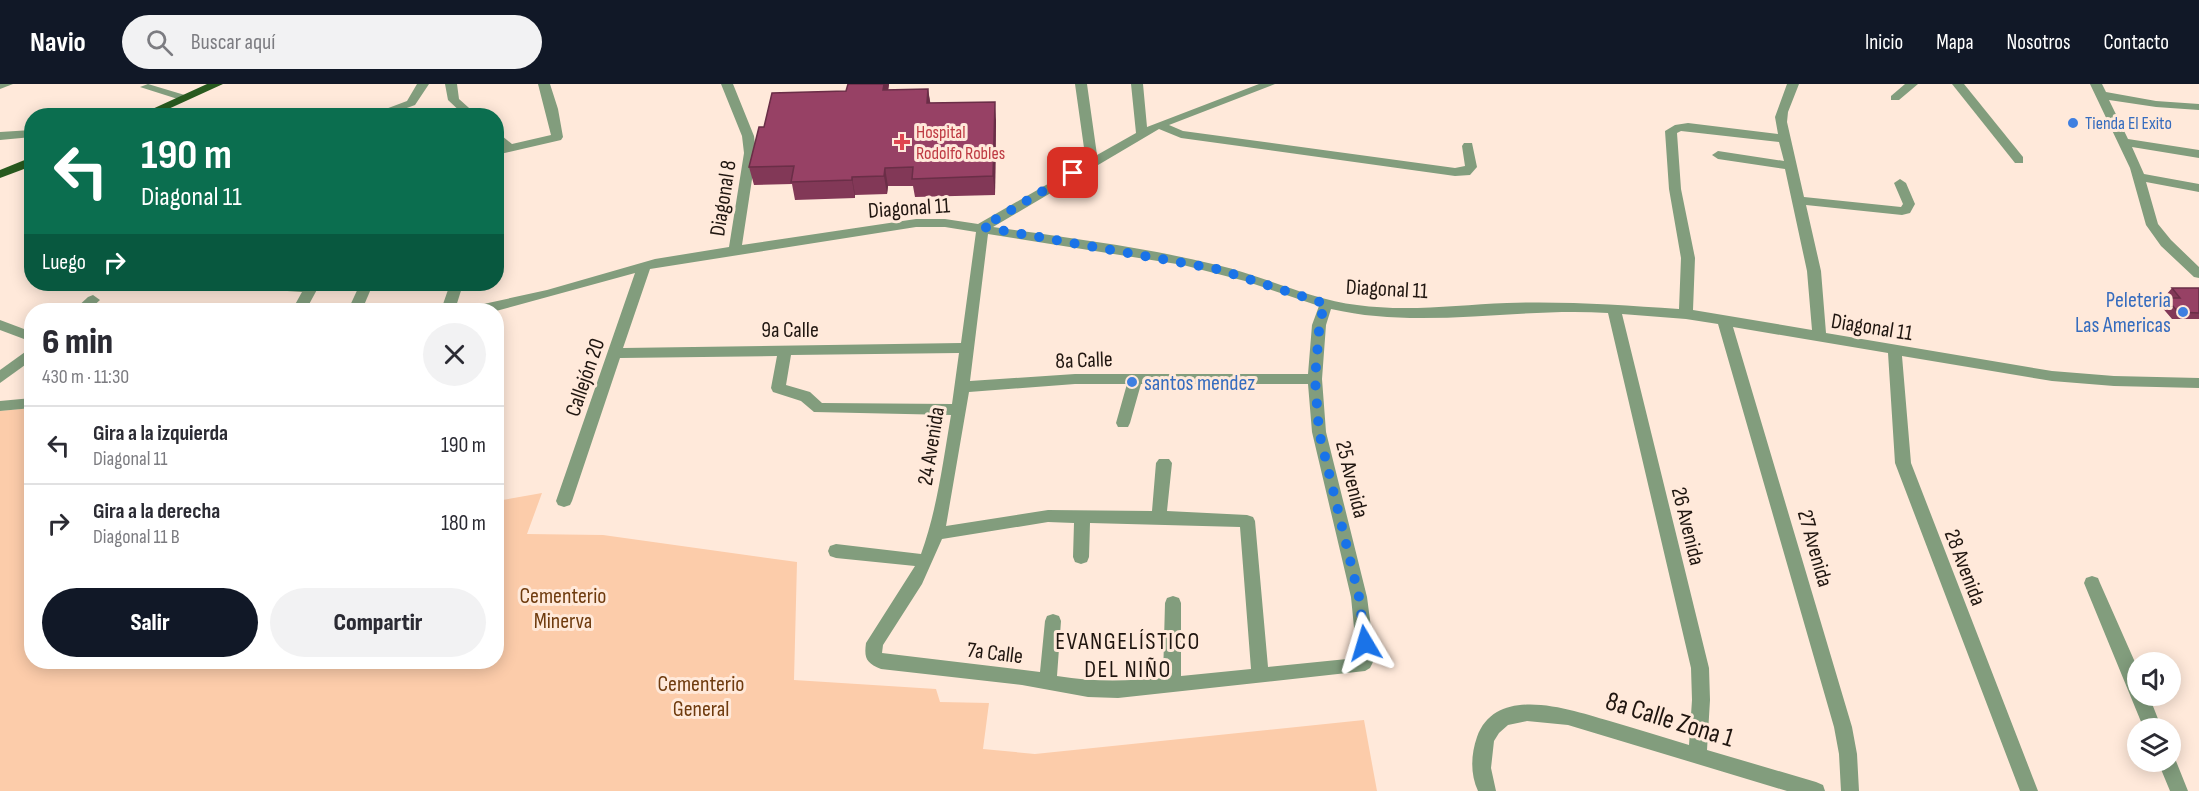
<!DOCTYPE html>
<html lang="es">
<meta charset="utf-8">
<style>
:root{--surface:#fff;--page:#f2f2f3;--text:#2b2b33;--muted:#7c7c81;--line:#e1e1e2;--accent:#111827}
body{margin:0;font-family:"Sofia Sans Condensed",sans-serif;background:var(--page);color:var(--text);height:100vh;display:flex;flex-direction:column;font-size:22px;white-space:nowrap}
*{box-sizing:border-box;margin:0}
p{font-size:20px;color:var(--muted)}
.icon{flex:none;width:33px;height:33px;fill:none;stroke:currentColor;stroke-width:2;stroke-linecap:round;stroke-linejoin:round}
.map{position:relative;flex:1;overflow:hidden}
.panel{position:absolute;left:24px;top:219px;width:480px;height:366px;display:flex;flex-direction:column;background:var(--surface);border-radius:24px;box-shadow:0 3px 15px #0003}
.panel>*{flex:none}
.guide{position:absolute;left:24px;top:24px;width:480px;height:183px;border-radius:24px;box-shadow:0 3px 15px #0003;background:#0b6e4f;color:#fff;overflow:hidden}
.controls{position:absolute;left:2127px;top:568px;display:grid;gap:12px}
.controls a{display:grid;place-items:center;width:54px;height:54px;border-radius:50%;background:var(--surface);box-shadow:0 3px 15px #0003;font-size:30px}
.pin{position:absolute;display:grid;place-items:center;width:51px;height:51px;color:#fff;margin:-26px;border-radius:12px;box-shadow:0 3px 9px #0006}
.me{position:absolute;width:66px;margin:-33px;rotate:353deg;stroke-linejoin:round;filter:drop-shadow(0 0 4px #0008)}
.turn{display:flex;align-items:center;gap:21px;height:126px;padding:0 18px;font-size:27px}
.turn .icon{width:78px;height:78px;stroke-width:2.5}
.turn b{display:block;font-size:42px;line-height:51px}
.then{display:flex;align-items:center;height:57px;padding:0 18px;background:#0003;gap:12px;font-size:22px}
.round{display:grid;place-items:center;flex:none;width:63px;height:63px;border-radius:32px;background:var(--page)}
.overview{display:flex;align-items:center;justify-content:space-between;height:102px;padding:0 18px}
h1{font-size:36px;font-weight:800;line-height:45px}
.primary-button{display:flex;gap:12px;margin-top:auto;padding:12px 18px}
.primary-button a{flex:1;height:69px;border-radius:36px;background:var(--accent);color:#fff;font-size:24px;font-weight:800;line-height:69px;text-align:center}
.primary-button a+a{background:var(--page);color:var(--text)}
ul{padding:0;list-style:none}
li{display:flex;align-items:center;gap:18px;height:78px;padding:0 18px;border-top:2px solid var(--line)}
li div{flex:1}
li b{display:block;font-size:22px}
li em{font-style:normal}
header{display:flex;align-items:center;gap:36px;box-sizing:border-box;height:84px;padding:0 30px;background:var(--accent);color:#fff}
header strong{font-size:28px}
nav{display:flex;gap:33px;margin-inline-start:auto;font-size:21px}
.search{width:420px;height:54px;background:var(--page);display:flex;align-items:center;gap:15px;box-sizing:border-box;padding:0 21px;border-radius:33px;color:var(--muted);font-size:22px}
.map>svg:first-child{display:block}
.green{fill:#fcccaa}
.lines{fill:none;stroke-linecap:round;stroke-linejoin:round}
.minor{fill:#829d7d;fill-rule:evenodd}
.major{fill:#285a1f;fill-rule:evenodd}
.wall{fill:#823857}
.shaded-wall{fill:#6a2e47}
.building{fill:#974165;stroke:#6a2e47;stroke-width:1.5}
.route{stroke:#1a73e8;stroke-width:10;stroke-dasharray:0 18}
.shop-dot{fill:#3f7fe0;stroke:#ffe9da;stroke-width:2}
.health-dot{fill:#e0444e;stroke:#ffe9da;stroke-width:2}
.labels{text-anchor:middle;stroke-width:6;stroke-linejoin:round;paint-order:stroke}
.far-shop-label{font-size:18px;fill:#366cbe;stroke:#ffe9da;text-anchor:start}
.far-health-label{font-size:18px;fill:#be3a42;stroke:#ffe9da;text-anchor:start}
.street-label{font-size:22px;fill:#201610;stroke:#ffe9da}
.shop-label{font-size:22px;fill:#366cbe;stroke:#ffe9da;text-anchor:end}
.park-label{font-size:22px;fill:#6f3b0e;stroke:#ffe9da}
.neighbourhood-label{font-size:24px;letter-spacing:1.5px;fill:#201610;stroke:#ffe9da}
.near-street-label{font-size:27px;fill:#201610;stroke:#ffe9da}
</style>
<header>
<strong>Navio</strong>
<div class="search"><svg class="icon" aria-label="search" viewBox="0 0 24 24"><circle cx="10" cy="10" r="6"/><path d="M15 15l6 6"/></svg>Buscar aquí</div>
<nav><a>Inicio</a><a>Mapa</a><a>Nosotros</a><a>Contacto</a></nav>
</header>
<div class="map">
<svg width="2199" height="707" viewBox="0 0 2199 707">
<rect width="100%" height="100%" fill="#ffe9da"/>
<polygon class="green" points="31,324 32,578 496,578 497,417 542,409 527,450 603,451 797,478 794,596 936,605 940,618 989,619 983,665 1035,670 1364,636 1377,707 0,707 0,327"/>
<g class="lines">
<g class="minor">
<polygon points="0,0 13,0 0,5"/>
<polygon points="148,0 188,12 190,14 184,17 140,3"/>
<polygon points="417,0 429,0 415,21 385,32 367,32 407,17"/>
<polygon points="445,0 457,0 459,15 478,32 465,32 448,16"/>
<polygon points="538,0 550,0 558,25 563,53 561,56 496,71 496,64 502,63 496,58 496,47 512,60 551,51"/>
<path d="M721,0H733L754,52L756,69L742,161L916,135H945L978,140L1086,78L1075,0H1087L1097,71L1136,49L1131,0H1143L1147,43L1259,0H1275L1169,41L1183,47L1455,84L1465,82L1462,62L1464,59H1472L1477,83L1470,91L1455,92L1181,54L1159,45L993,143C1068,154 1144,163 1217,181C1264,192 1309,215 1357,221C1407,228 1457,221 1507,219C1564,217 1622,221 1679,225L1681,174L1669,105L1665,47L1675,41L1688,39L1778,50L1775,33L1787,0H1799L1788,28L1787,38L1804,113L1901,123L1903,120L1894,99L1900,95L1906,99L1915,120L1910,129L1902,131L1806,121L1821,187L1826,249L2052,287L2114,292L2199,294V304L2114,302L2052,297L1902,272L1911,379L2038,707H2020L1895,379L1888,269L1733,243L1852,643L1857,670L1859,707H1841L1839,670L1834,643L1718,240L1686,235L1622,230L1709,584L1710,616L1707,666L1816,698L1823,701L1825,707H1787L1568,641L1527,637L1508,641L1499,649L1494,657L1491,684L1496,707H1478C1470,690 1471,670 1477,653C1497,598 1574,627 1613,638C1639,646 1664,653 1689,661L1692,616L1691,584L1608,229C1516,223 1422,246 1331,225L1326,241L1322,295L1326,348L1367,513L1375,574L1370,584L1365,587L1118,614L1088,613L1022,601L881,585C866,579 864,574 866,559L915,482L836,474L830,472L828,467L830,462L836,460L921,470C937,426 943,378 951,331L814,328L801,317L773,308L771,304L777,272L620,274L572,417L570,421L564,423L558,421L556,417L635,189L496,227L472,226L479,221L547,206L655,175L729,163L744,69L742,52ZM1681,47L1779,58L1784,77L1718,67L1712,71L1718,75L1785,85L1807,187L1812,246L1693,226L1695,174L1681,105L1677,49ZM916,143H945L976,148L961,259L623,264L650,185ZM988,150L1183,181L1245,197L1319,222L1312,241L1308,290H1075L970,297ZM959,269L952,320L822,319L810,308L786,301L791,271ZM1075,300H1127L1116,339L1118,343H1128L1130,339L1141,300H1308L1312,348L1351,513L1357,574L1268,583L1255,437L1253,433L1247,431L1167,427L1172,379L1169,375H1159L1156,379L1152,427L1048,426L946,442L969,308ZM1048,438L1074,439L1073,473L1075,478L1081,480L1087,478L1089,473L1090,439L1240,443L1251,585L1181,592V519L1179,514L1173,512L1167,514L1165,519L1163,594C1126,597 1094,598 1057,592L1061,537L1059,532L1053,530L1047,532L1045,537L1040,588L882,569L883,561L922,500L942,455Z"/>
<polygon points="1905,0 1918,0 1899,16 1891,16 1891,12"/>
<polygon points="1952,0 1964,0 2023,73 2023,79 2015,79"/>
<polygon points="2090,0 2102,0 2106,8 2156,17 2199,20 2199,26 2156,23 2109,16 2128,55 2199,66 2199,74 2132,63 2144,90 2199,100 2199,108 2146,98 2158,140 2171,156 2199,183 2199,194 2194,193 2161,162 2146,141 2130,84"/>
<polygon points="32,46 32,53 0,56 0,48"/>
<polygon points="236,200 320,200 306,226 292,226 302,208 243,204"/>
<polygon points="360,200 373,200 362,226 348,226"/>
<polygon points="450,200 463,200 455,226 441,226"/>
<polygon points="93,211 100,216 89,226 74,226 88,213"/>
<polygon points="0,236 32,248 32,258 0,246"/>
<polygon points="32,263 32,276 0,299 0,286"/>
<polygon points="32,314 32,324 0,327 0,317"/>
<polygon points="2092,492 2098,494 2100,499 2138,585 2138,612 2149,612 2162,645 2144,645 2084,499 2086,494"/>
<polygon points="2170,671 2174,672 2188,707 2170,707 2158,678 2170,678"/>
</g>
<g class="major">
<polygon points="207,0 223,0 153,32 137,32"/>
<polygon points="32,73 32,82 0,94 0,86"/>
</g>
</g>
<g class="wall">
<polygon points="889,0 888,6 928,5 930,19 996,36 995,111 915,113 913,102 888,102 887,110 855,111 855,114 795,116 792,100 754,101 749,83 764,43 846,7"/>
<polygon points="2172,204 2199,204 2199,235 2172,235 2160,221 2166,214 2169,214 2166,211"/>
</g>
<g class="shaded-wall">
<polygon points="884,0 889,0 886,24 883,6"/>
<polygon points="928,5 931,23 927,19"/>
<polygon points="995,18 996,36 995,111 993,92"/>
<polygon points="885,84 888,102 887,110 884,92"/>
<polygon points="852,93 855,111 855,114 852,96"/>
</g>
<g class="building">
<polygon points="848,0 884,0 883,6 928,5 927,19 995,18 993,92 912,95 913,83 885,84 884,92 852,93 852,96 791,98 794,82 749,83 759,43 764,43 772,9 846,7"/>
<polygon points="63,29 77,32 61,32"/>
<polygon points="2172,204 2199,204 2199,229 2178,228 2166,214 2180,214"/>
</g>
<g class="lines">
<polyline class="route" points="1073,89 983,143 1217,185 1326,220 1320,235 1315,295 1319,348 1359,513 1365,559"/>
</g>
<g class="shop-dot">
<circle cx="2073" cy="39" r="6"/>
<circle cx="2183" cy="228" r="6"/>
<circle cx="1132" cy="298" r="6"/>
</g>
<path class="health-dot" d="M899 49h6v6h6v6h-6v6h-6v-6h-6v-6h6z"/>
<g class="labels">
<g class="far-shop-label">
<text x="2085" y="45">Tienda El Exito</text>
</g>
<g class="far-health-label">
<text x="916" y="54">Hospital<tspan x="916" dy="21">Rodolfo Robles</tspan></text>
</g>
<g class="street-label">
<text transform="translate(722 114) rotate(-81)" y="8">Diagonal 8</text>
<text transform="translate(909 123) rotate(-4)" y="8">Diagonal 11</text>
<text transform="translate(1387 204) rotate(3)" y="8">Diagonal 11</text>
<text transform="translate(1872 242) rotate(9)" y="8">Diagonal 11</text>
<text x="790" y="253">9a Calle</text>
<text transform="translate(1084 275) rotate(-2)" y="8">8a Calle</text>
<text transform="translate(584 293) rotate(-71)" y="8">Callejón 20</text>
<text transform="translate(930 362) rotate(-81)" y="8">24 Avenida</text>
<text transform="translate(1353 395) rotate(76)" y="8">25 Avenida</text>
<text transform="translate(1689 442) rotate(76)" y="8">26 Avenida</text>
<text transform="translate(1816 464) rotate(74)" y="8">27 Avenida</text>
<text transform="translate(1966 483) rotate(69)" y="8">28 Avenida</text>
<text transform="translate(995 568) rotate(7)" y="8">7a Calle</text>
</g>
<g class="shop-label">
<text x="2171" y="223">Peleteria<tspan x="2171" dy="25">Las Americas</tspan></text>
<text x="1144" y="306" text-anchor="start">santos mendez</text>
</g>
<g class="park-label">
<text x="563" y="519">Cementerio<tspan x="563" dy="25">Minerva</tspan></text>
<text x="701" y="607">Cementerio<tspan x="701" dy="25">General</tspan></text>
</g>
<g class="neighbourhood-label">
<text x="1128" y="565">EVANGELÍSTICO<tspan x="1128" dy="28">DEL NIÑO</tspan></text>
</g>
<g class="near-street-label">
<text transform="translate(1670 635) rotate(17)" y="9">8a Calle Zona 1</text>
</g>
</g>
</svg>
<div class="controls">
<a><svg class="icon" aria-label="sound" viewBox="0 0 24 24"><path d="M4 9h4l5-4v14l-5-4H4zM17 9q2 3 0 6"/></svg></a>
<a><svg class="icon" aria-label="layers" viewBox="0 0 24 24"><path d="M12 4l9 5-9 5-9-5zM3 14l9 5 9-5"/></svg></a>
</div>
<div class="pin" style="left:1073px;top:89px;background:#d93025"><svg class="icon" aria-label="arrive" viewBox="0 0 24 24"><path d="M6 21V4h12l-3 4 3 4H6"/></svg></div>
<svg class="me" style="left:1365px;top:559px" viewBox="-20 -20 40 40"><path d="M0-17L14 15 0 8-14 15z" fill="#1a73e8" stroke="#fff" stroke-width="4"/></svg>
<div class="guide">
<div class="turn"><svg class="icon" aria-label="left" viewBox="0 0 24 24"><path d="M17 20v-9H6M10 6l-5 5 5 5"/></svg><div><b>190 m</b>Diagonal 11</div></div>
<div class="then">Luego<svg class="icon" aria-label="right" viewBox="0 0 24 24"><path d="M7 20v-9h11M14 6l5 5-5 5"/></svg></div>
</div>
<section class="panel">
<div class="overview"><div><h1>6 min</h1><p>430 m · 11:30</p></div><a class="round"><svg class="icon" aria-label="close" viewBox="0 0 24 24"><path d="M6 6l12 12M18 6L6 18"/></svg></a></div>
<ul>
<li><svg class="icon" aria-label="left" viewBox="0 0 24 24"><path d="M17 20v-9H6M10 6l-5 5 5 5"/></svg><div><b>Gira a la izquierda</b><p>Diagonal 11</p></div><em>190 m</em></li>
<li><svg class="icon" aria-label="right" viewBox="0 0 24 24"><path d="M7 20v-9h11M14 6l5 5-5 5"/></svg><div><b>Gira a la derecha</b><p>Diagonal 11 B</p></div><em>180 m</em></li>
</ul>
<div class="primary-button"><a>Salir</a><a>Compartir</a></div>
</section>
</div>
